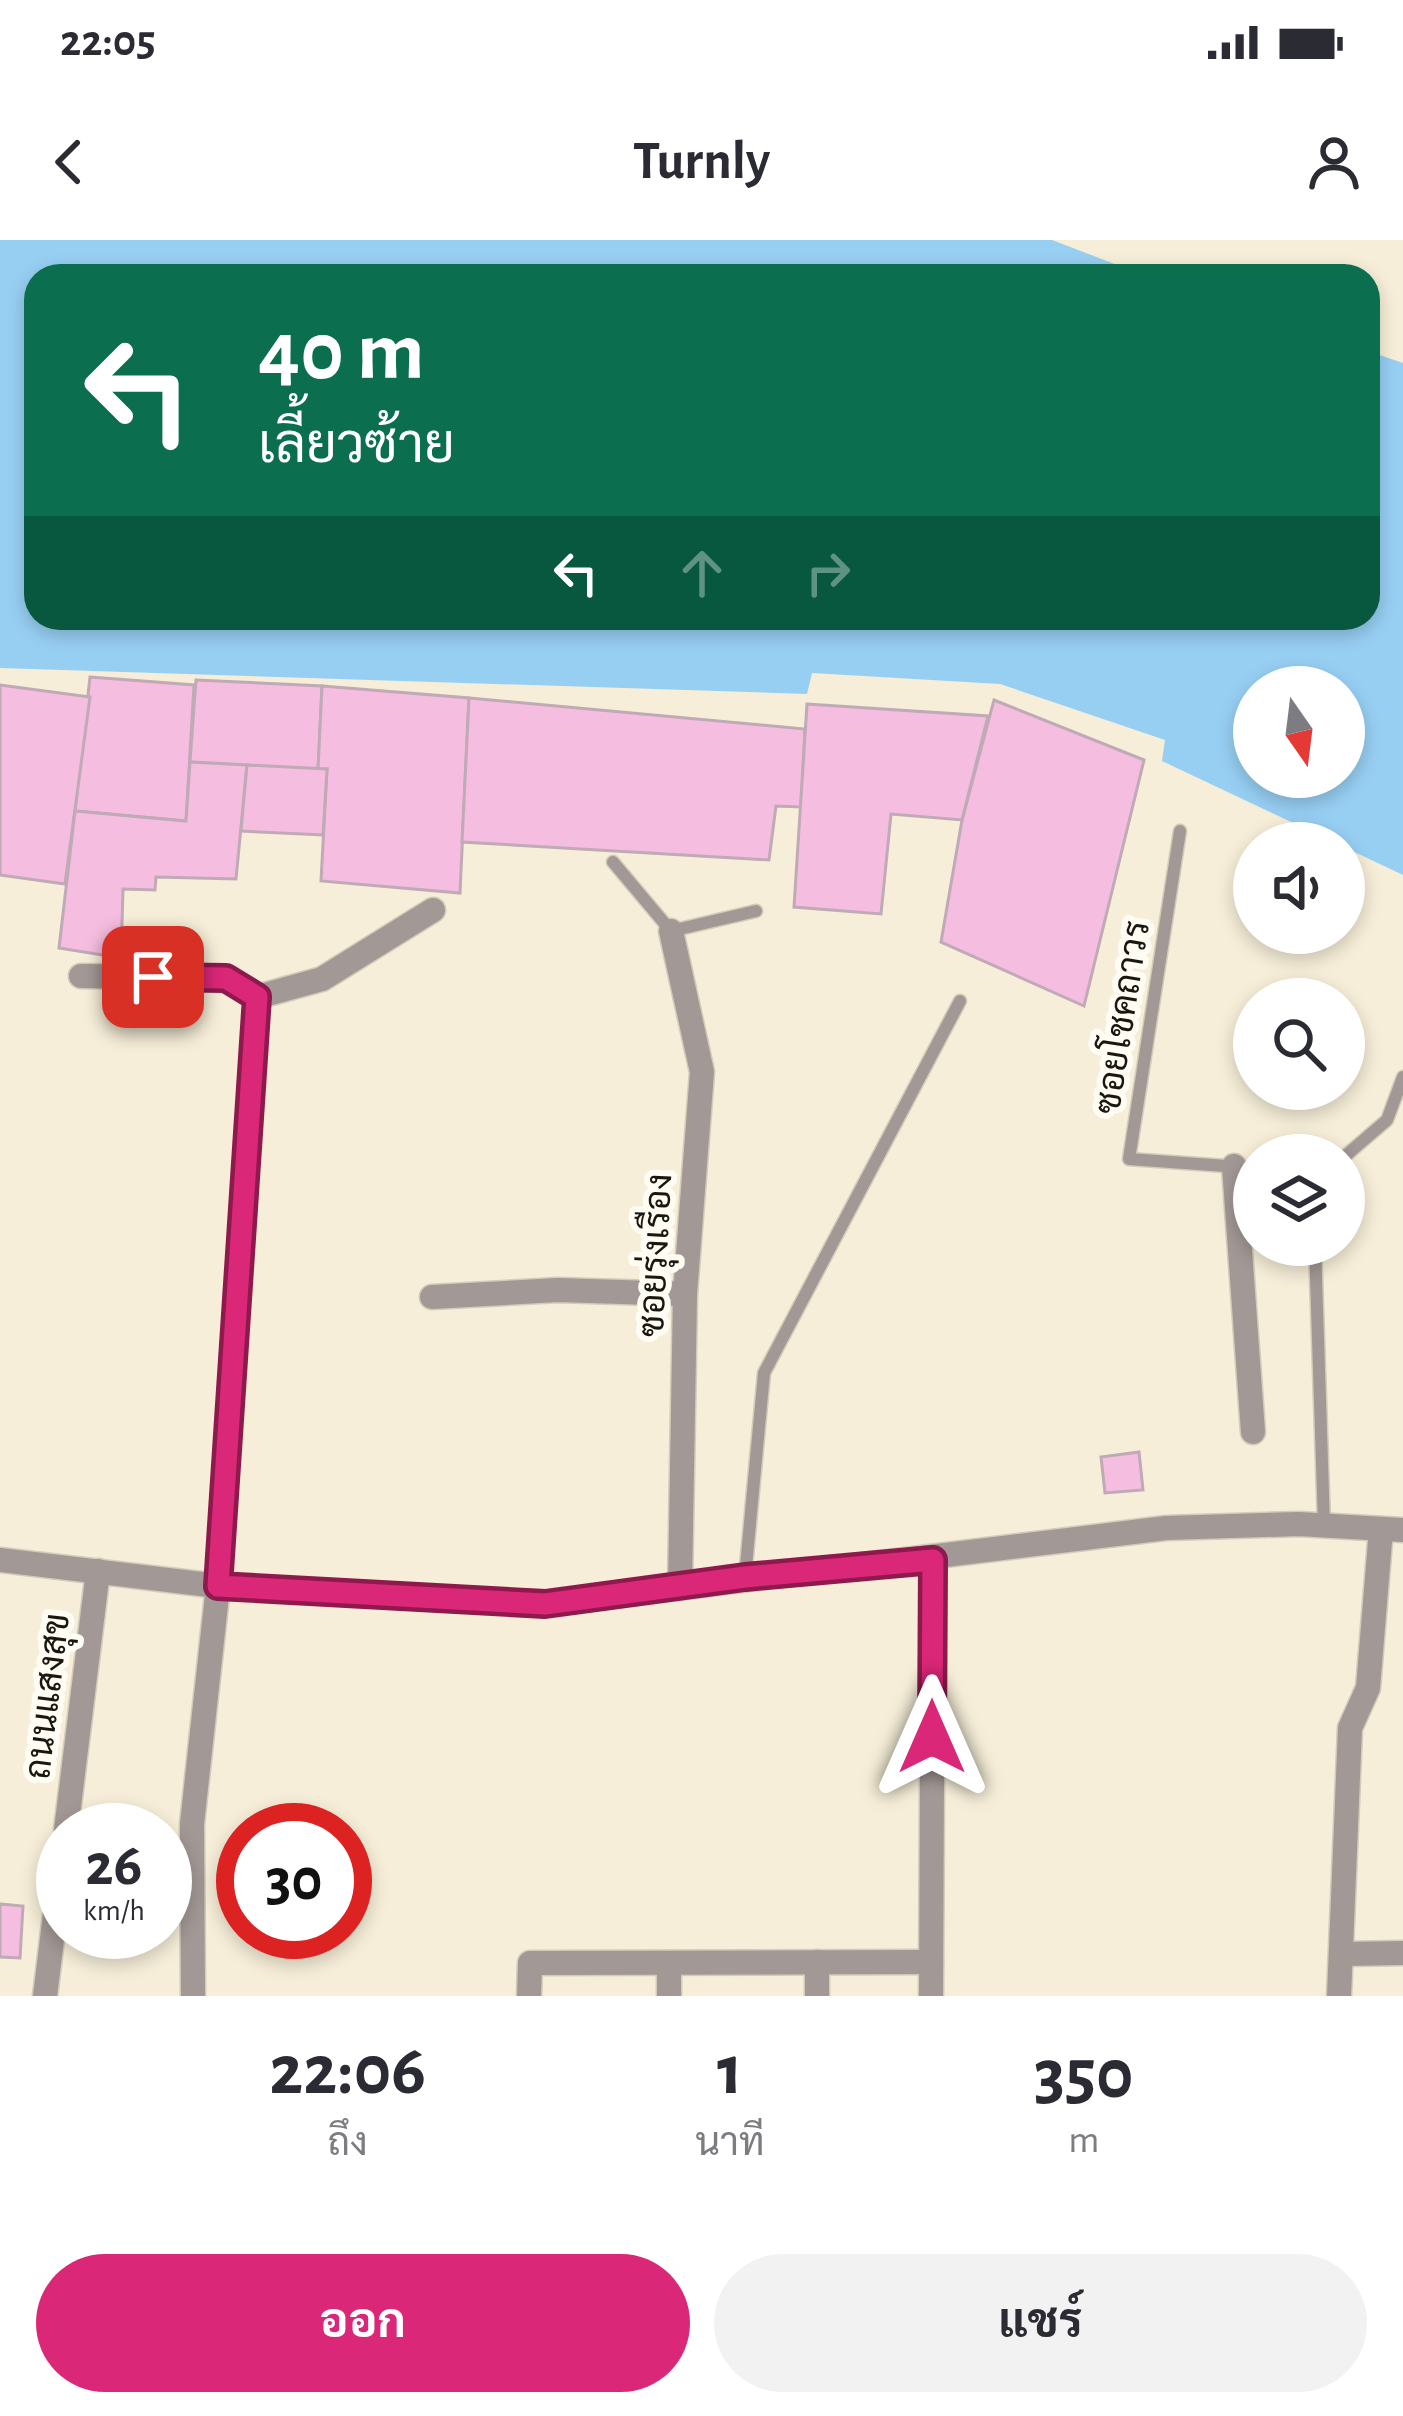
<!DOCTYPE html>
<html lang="th">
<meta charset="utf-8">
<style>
:root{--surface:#fff;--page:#f2f2f3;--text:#2b2b33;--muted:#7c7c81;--accent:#db2777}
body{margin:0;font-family:"Alegreya Sans",Sarabun,sans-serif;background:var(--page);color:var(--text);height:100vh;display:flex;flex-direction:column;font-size:45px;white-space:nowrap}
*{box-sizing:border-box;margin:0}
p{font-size:39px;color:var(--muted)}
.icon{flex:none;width:66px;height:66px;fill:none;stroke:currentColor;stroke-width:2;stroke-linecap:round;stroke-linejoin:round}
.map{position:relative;height:1756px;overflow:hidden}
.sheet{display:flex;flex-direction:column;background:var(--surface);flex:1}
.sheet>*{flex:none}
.hud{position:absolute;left:24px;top:24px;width:1356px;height:366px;border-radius:36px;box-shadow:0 6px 18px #0003;background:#0b6e4f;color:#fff;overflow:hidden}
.needle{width:78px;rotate:166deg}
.controls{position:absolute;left:1233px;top:426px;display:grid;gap:24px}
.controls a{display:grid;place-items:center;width:132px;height:132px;border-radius:50%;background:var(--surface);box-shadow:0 6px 18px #0003;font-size:60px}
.speed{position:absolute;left:36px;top:1563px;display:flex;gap:24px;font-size:60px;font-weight:700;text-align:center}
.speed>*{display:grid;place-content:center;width:156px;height:156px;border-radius:50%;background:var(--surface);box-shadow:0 6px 18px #0003;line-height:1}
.speed small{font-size:30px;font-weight:400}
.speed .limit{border:18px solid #d22;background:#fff;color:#111}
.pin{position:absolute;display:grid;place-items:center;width:102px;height:102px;color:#fff;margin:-51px;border-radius:24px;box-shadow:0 6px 18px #0006}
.me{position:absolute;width:132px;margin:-66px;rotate:0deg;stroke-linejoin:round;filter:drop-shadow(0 0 9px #0008)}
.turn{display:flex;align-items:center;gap:42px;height:252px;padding:0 36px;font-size:54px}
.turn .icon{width:156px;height:156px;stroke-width:2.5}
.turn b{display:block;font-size:84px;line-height:102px}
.lanes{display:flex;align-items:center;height:114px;padding:0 36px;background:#0003;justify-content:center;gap:60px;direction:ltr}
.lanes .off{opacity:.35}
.eta{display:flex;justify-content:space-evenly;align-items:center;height:204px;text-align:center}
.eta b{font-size:72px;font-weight:700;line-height:84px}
.action{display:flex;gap:24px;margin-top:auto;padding:24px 36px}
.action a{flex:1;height:138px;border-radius:72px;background:var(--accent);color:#fff;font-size:48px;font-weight:700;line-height:138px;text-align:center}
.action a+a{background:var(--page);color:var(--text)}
.status{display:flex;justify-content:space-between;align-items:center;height:84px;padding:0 60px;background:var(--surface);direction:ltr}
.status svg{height:33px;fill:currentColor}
header{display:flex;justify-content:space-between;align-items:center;height:156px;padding:0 36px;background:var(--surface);font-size:54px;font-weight:700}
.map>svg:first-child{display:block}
.water{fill:#97cff3;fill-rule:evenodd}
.building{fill:#f5bddf;stroke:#bfaab6;stroke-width:3}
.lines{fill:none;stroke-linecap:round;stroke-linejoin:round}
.service-casing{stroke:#d3ccb8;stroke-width:15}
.minor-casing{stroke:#d3ccb8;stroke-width:27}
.service{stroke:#a29895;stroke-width:12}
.minor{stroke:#a29895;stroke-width:24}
.route-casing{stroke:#8e194d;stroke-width:30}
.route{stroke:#db2777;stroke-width:21}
.labels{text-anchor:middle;stroke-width:12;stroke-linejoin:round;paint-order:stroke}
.street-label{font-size:36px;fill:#19170f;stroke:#fffcf3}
</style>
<div class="status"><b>22:05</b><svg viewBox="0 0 49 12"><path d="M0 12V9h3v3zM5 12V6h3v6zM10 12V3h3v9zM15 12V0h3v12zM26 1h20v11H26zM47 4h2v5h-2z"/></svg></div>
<header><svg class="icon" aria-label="back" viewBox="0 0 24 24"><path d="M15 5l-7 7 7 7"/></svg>Turnly<svg class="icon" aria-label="person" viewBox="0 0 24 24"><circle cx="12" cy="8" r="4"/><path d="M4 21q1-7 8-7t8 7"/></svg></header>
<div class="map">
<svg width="1403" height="1756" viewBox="0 0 1403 1756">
<rect width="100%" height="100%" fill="#f6eed8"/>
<path class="water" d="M0,0H1052L1146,36H36V378H1368V111L1403,123V635L1162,521L1165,500L1000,444L812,433L807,454L0,428ZM1254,447H1344V537H1254Z"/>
<g class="building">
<polygon points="90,437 194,445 186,581 75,571"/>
<polygon points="196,440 322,446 318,530 190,522"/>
<polygon points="0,445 90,457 65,644 0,635"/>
<polygon points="322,446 469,458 460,653 321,641 327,529 318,530"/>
<polygon points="469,458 805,489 801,567 776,566 769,620 462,602"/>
<polygon points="994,460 1144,520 1084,766 941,702 962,580"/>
<polygon points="807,464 988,476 962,580 891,574 881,674 794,667"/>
<polygon points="190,522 247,525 236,639 156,637 155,650 123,649 121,718 59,708 75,571 186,581"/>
<polygon points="247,525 327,529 323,595 241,591"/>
<polygon points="1139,1212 1143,1250 1105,1253 1101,1217"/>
<polygon points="0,1664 23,1666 20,1718 0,1717"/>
</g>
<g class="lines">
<g class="service-casing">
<g id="service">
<polyline points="1180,591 1129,919 1254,928"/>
<polyline points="613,622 671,691 756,671"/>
<polyline points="1344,917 1387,880 1403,837"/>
<polyline points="1315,1005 1324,1285"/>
<polyline points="745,1337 764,1133 960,761"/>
</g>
</g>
<g class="minor-casing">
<g id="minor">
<polyline points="671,691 702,832 685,1054 680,1347"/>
<polyline points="81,736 226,738 257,757 218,1346 192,1584 193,1756"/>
<polyline points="257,757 322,739 433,670"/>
<polyline points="1234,926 1253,1192"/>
<polyline points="432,1057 558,1050 685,1054"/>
<polyline points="0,1320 218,1346 545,1364 1166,1288 1299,1284 1403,1290"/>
<polyline points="66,1590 98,1331"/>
<polyline points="1342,1714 1403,1713"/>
<polyline points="45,1756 63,1610"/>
<polyline points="529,1756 530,1723 931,1722"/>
<polyline points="669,1756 669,1723"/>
<polyline points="817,1756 817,1722"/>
<polyline points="931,1756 933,1320"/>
<polyline points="1339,1756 1350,1488 1368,1448 1381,1289"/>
</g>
</g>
<use href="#service" class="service"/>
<use href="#minor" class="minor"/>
</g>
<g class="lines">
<g class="route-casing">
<polyline id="route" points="153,737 226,738 257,757 218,1346 545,1364 745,1337 933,1320 932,1497"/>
</g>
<use href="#route" class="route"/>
</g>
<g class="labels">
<g class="street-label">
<text transform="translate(1121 777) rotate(-81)" y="13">ซอยโชคถาวร</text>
<text transform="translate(654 1015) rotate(-87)" y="13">ซอยรุ่งเรือง</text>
<text transform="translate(46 1456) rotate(-83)" y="13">ถนนแสงสุข</text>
</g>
</g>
</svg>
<div class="controls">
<a><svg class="needle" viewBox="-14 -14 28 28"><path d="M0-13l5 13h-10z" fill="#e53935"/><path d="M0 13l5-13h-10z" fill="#7c7c81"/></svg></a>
<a><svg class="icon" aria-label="sound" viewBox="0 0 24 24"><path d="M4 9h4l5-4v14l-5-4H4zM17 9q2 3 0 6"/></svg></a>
<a><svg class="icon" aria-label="search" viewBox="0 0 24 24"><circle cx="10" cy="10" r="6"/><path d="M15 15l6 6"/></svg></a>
<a><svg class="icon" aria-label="layers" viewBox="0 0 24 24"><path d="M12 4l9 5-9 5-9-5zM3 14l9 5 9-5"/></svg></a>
</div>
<div class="speed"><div>26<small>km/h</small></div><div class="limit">30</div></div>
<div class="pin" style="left:153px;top:737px;background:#d93025"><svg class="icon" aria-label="arrive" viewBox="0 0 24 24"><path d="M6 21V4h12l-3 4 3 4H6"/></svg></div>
<svg class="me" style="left:932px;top:1497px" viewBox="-20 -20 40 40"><path d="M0-17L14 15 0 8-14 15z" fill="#db2777" stroke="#fff" stroke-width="4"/></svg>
<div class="hud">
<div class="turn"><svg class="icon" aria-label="left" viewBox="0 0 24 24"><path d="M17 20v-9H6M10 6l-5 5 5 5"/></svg><div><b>40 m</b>เลี้ยวซ้าย</div></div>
<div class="lanes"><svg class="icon" aria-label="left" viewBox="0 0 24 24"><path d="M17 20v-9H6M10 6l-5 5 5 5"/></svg><svg class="icon off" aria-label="ahead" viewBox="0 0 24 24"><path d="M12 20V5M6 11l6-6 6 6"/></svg><svg class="icon off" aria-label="right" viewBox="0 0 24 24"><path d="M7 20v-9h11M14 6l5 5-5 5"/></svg></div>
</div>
</div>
<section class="sheet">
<div class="eta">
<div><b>22:06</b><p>ถึง</p></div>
<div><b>1</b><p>นาที</p></div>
<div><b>350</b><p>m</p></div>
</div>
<div class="action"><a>ออก</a><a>แชร์</a></div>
</section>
